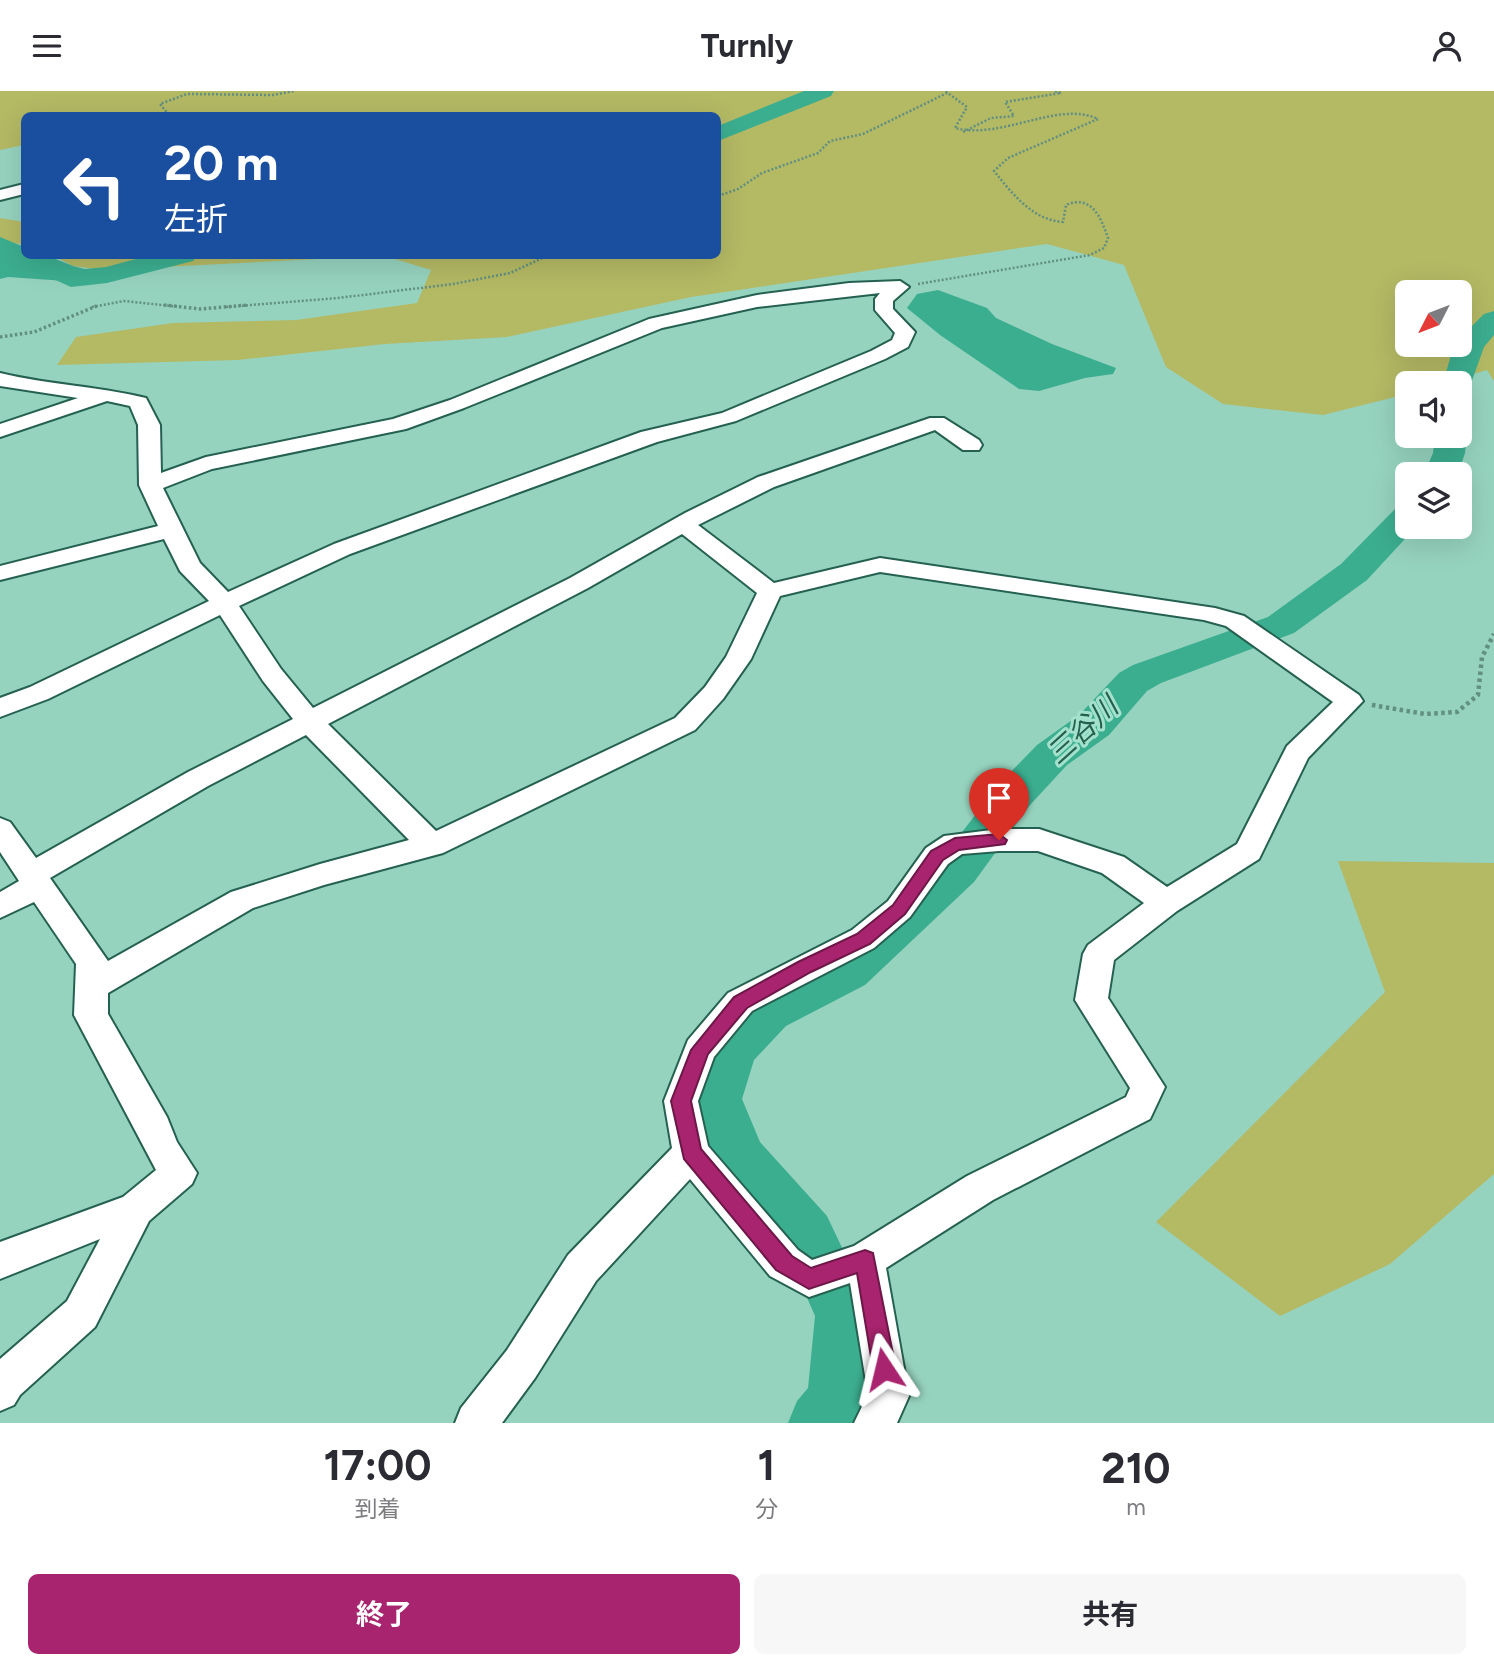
<!DOCTYPE html>
<html lang="ja">
<meta charset="utf-8">
<style>
:root{--surface:#fff;--page:#f7f7f7;--text:#2b2b33;--muted:#7c7c81;--accent:#a8246e}
body{margin:0;font-family:Figtree,"Noto Sans JP",sans-serif;background:var(--page);color:var(--text);height:100vh;display:flex;flex-direction:column;font-size:26px;white-space:nowrap}
*{box-sizing:border-box;margin:0}
p{font-size:23px;color:var(--muted)}
.icon{flex:none;width:38px;height:38px;fill:none;stroke:currentColor;stroke-width:2;stroke-linecap:round;stroke-linejoin:round}
.map{position:relative;height:1332px;overflow:hidden}
.side{display:flex;flex-direction:column;background:var(--surface);flex:1}
.side>*{flex:none}
.banner{position:absolute;left:21px;top:21px;width:700px;height:147px;border-radius:10px;box-shadow:0 7px 28px #0002;background:#1a4fa0;color:#fff;overflow:hidden}
.needle{width:46px;rotate:228deg}
.buttons{position:absolute;left:1395px;top:189px;display:grid;gap:14px}
.buttons a{display:grid;place-items:center;width:77px;height:77px;border-radius:10px;background:var(--surface);box-shadow:0 7px 28px #0002;font-size:35px}
.pin{position:absolute;display:grid;place-items:center;width:60px;height:60px;color:#fff;margin:-72px -30px;border-radius:50% 50% 50% 0;rotate:-45deg;box-shadow:0 0 7px #0007}
.pin .icon{rotate:45deg}
.me{position:absolute;width:77px;margin:-38px;rotate:350deg;stroke-linejoin:round;filter:drop-shadow(0 0 5px #0008)}
.turn{display:flex;align-items:center;gap:24px;height:147px;padding:0 28px;font-size:32px}
.turn .icon{width:91px;height:91px;stroke-width:2.5}
.turn b{display:block;font-size:49px;line-height:60px}
.eta{display:flex;justify-content:space-evenly;align-items:center;height:119px;text-align:center}
.eta b{font-size:42px;font-weight:700;line-height:49px}
.action{display:flex;gap:14px;margin-top:auto;padding:14px 28px}
.action a{flex:1;height:80px;border-radius:10px;background:var(--accent);color:#fff;font-size:28px;font-weight:700;line-height:80px;text-align:center}
.action a+a{background:var(--page);color:var(--text)}
header{display:flex;justify-content:space-between;align-items:center;height:91px;padding:0 28px;background:var(--surface);font-size:32px;font-weight:700}
.map>svg:first-child{display:block}
.green{fill:#b4b964;fill-rule:evenodd}
.water{fill:#3cae90}
.lines{fill:none;stroke-linecap:round;stroke-linejoin:round}
.river{fill:#3cae90;fill-rule:evenodd}
.minor-casing{stroke:#256150;stroke-width:4}
.path-far2{stroke:#618f80;stroke-width:2.5;stroke-dasharray:2 2;stroke-linecap:butt}
.path-far1{stroke:#618f80;stroke-width:3.5;stroke-dasharray:2.5 2.5;stroke-linecap:butt}
.path{stroke:#618f80;stroke-width:4.5;stroke-dasharray:3.5 3.5;stroke-linecap:butt}
.minor{fill:#fff;fill-rule:evenodd}
.route{fill:#a8246e;stroke:#6d1748;stroke-width:2}
.labels{text-anchor:middle;stroke-width:6;stroke-linejoin:round;paint-order:stroke}
.water-label{font-size:28px;font-style:italic;fill:#25604f;stroke:#a3e1cc}
</style>
<header><svg class="icon" aria-label="menu" viewBox="0 0 24 24"><path d="M4 6h16M4 12h16M4 18h16"/></svg>Turnly<svg class="icon" aria-label="person" viewBox="0 0 24 24"><circle cx="12" cy="8" r="4"/><path d="M4 21q1-7 8-7t8 7"/></svg></header>
<div class="map">
<svg width="1494" height="1332" viewBox="0 0 1494 1332">
<rect width="100%" height="100%" fill="#96d3bf"/>
<g class="green">
<path d="M0,0H1494V290L1487,279L1443,292H1407V303L1323,324L1223,313L1166,276L1124,174L1047,153L691,206L507,246L385,253L238,269L57,274L76,246L173,232L296,229L417,212L431,179L385,165L718,164V24H24V54L0,59ZM1407,201H1460V254H1407Z"/>
<polygon points="0,127 24,131 24,154 0,149"/>
<polygon points="54,165 378,165 103,179 73,175"/>
<polygon points="1338,770 1494,772 1494,1083 1390,1173 1280,1225 1156,1131 1385,901"/>
</g>
<g class="water">
<polygon points="0,149 24,156 24,164 48,165 73,175 107,184 80,191 8,186 0,188"/>
<polygon points="938,199 987,217 996,227 1052,253 1116,277 1113,283 1085,287 1039,300 1019,298 940,244 907,217 917,203"/>
</g>
<g class="lines">
<g class="river">
<polygon points="804,0 834,0 831,5 718,50 718,35"/>
<polygon points="0,146 24,156 24,164 43,164 75,179 106,176 151,164 197,164 193,170 107,192 71,196 0,164"/>
<polygon points="1494,220 1494,244 1484,256 1469,298 1460,301 1460,292 1443,292 1451,264 1464,243 1484,223"/>
<polygon points="1460,337 1467,345 1465,362 1458,383 1424,383 1433,362 1435,345 1460,345"/>
<polygon points="1407,415 1407,436 1416,436 1367,489 1294,542 1161,592 1147,600 1109,644 1067,674 1030,714 974,791 865,894 786,935 754,969 742,1008 760,1051 827,1125 874,1224 868,1310 859,1332 788,1332 797,1310 808,1297 815,1225 787,1161 720,1083 690,1008 713,944 750,907 831,866 942,767 1000,692 1037,654 1079,624 1119,582 1133,574 1268,526 1341,473 1395,418"/>
</g>
<g class="minor-casing">
<g id="minor">
<polygon points="24,93 24,103 0,109 0,99"/>
<path d="M900,190L909,196L893,210V218L915,241L908,256L885,268L736,330L657,351L350,463L239,515L281,578L313,617L570,487L685,422L758,386L930,327H944L979,349L982,354L979,359H963L935,339L774,396L698,434L774,492L880,467L1215,517L1244,525L1359,604L1363,610L1308,667L1259,768L1177,820L1114,869L1108,907L1165,996L1150,1028L993,1109L886,1177L909,1305L897,1332H854L868,1303L850,1192L809,1206L770,1185L690,1088L596,1190L535,1287L502,1332H455L461,1317L507,1259L568,1164L672,1057L664,1010L688,949L728,902L852,839L888,810L926,757L944,745L999,738H1039L1124,766L1167,796L1237,753L1287,655L1333,611L1226,535L1204,529L880,481L780,505L751,568L723,608L695,639L443,762L324,794L253,817L108,902V923L167,1026L177,1051L197,1082L192,1093L149,1130L95,1236L20,1304L14,1314L0,1320V1268L67,1210L100,1148L0,1188V1151L123,1106L156,1079L74,924L76,873L34,811L0,827V801L19,790L0,761V727L10,731L36,767L188,681L293,628L263,590L220,524L48,608L0,626V607L30,596L209,510L180,480L164,448L0,489V475L158,435L139,394L138,334L130,315L107,310L0,346V333L78,307L0,295V282C48,294 98,295 146,307L160,334L161,382L206,366L393,328L450,309L649,228L757,204L849,192ZM880,202L875,208V219L895,242L892,249L871,260L722,322L641,341L334,453L228,501L200,472L163,397L212,378L406,338L464,317L662,237L757,216ZM682,443L757,502L726,566L705,596L675,627L436,740L328,633L588,497ZM306,644L409,749L320,773L231,801L108,870L50,787L208,695ZM999,760H1038L1102,782L1144,812L1088,854L1083,863L1075,909L1130,997L1126,1006L967,1085L854,1155L812,1169L798,1159L708,1055L698,1010L714,966L752,920L874,857L910,826L948,773L962,763Z"/>
</g>
</g>
<g class="path-far2">
<polyline points="169,24 160,13 187,3 273,4 294,0"/>
<polyline points="963,41 991,27 1014,25 1005,11 1061,2 1054,0"/>
<polyline points="718,105 738,98 762,82 818,62 830,50 863,43 947,2"/>
<path d="M918,193L1090,164L1104,157L1108,147C1101,126 1091,103 1066,114L1063,131C1032,129 1012,102 994,80L1008,67L1098,28C1058,9 1003,49 955,37L967,16L945,0"/>
<polyline points="92,216 124,210 181,216"/>
<polyline points="226,216 338,207 453,193 510,182 549,164"/>
</g>
<g class="path-far1">
<polyline points="164,214 201,218 248,214"/>
<polyline points="0,246 34,241 99,214"/>
</g>
<polyline class="path" points="1372,614 1425,623 1457,621 1478,604 1482,566 1494,543"/>
<use href="#minor" class="minor"/>
</g>
<polygon class="route" points="999,743 1007,749 1005,753 959,759 943,769 905,823 870,853 811,881 747,917 708,963 691,1010 701,1058 792,1165 811,1177 865,1159 873,1162 896,1278 893,1286 884,1289 876,1286 873,1278 857,1182 809,1198 776,1179 684,1068 671,1010 691,959 734,906 798,871 857,843 893,814 931,760 955,747"/>
<g class="labels">
<g class="water-label">
<text transform="translate(1082 639) rotate(-42)" y="10">三谷川</text>
</g>
</g>
</svg>
<div class="buttons">
<a><svg class="needle" viewBox="-14 -14 28 28"><path d="M0-13l5 13h-10z" fill="#e53935"/><path d="M0 13l5-13h-10z" fill="#7c7c81"/></svg></a>
<a><svg class="icon" aria-label="sound" viewBox="0 0 24 24"><path d="M4 9h4l5-4v14l-5-4H4zM17 9q2 3 0 6"/></svg></a>
<a><svg class="icon" aria-label="layers" viewBox="0 0 24 24"><path d="M12 4l9 5-9 5-9-5zM3 14l9 5 9-5"/></svg></a>
</div>
<div class="pin" style="left:999px;top:749px;background:#d93025"><svg class="icon" aria-label="arrive" viewBox="0 0 24 24"><path d="M6 21V4h12l-3 4 3 4H6"/></svg></div>
<svg class="me" style="left:884px;top:1278px" viewBox="-20 -20 40 40"><path d="M0-17L14 15 0 8-14 15z" fill="#a8246e" stroke="#fff" stroke-width="4"/></svg>
<div class="banner">
<div class="turn"><svg class="icon" aria-label="left" viewBox="0 0 24 24"><path d="M17 20v-9H6M10 6l-5 5 5 5"/></svg><div><b>20 m</b>左折</div></div>
</div>
</div>
<section class="side">
<div class="eta">
<div><b>17:00</b><p>到着</p></div>
<div><b>1</b><p>分</p></div>
<div><b>210</b><p>m</p></div>
</div>
<div class="action"><a>終了</a><a>共有</a></div>
</section>
